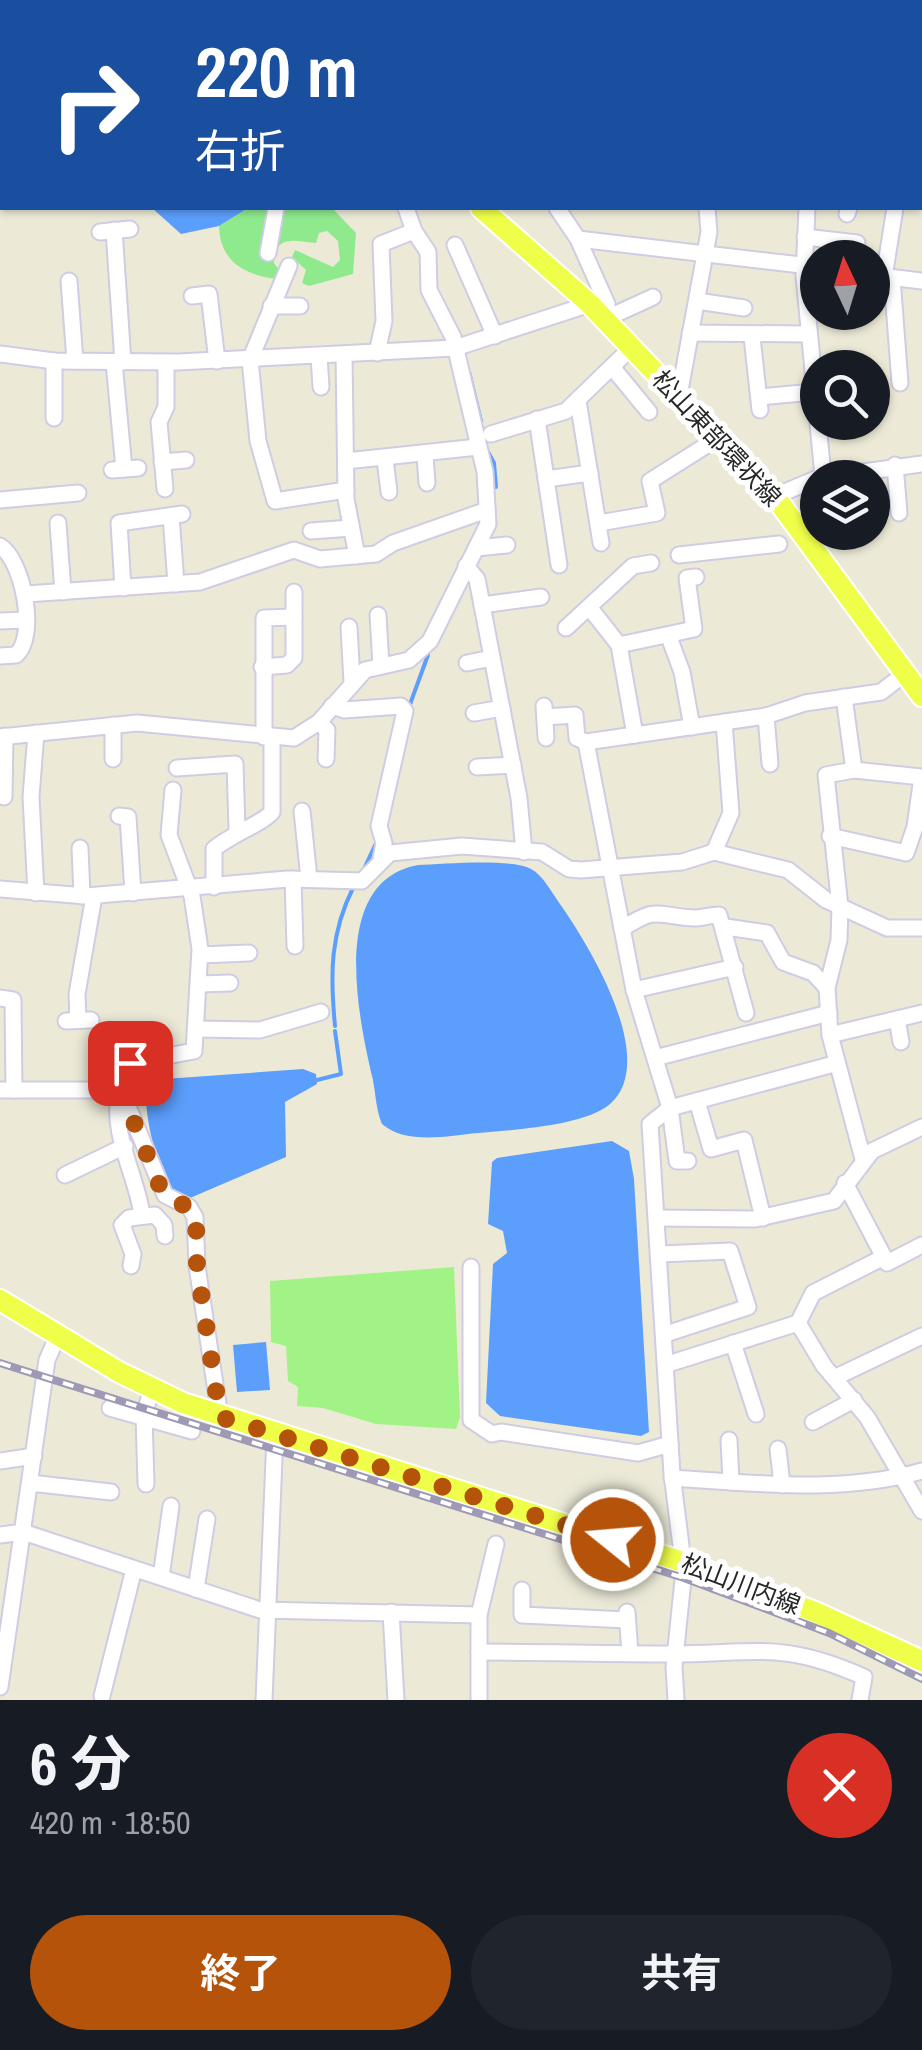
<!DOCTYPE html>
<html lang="ja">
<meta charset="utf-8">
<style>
:root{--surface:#171b24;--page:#20242c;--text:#f1f3f6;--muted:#9ea1a6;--accent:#b45309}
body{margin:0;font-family:"Archivo Narrow","Noto Sans JP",sans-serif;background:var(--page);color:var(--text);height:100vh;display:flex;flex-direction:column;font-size:38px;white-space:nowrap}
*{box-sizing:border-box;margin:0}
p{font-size:32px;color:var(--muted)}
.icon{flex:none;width:55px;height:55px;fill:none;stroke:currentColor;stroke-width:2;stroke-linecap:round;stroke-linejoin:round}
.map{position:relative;height:1700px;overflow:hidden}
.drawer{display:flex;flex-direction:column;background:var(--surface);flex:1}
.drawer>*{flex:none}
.top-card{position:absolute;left:0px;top:0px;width:922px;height:210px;box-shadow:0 2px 8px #0004;background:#1a4fa0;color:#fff;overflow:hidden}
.needle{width:65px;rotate:356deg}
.fabs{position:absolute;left:800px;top:240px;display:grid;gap:20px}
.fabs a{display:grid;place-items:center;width:90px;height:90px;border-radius:50%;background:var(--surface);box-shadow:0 2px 8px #0004;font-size:50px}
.pin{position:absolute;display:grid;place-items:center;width:85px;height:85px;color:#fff;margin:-42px;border-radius:20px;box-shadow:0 5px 15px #0006}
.me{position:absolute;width:110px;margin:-55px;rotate:287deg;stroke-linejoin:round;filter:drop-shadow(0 0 8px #0008)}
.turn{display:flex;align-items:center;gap:35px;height:210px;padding:0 30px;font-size:45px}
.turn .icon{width:130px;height:130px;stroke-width:2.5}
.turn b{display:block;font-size:70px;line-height:85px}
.round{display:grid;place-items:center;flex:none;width:105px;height:105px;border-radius:52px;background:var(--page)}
.head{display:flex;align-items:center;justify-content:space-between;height:170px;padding:0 30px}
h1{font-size:60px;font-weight:700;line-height:75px}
.action{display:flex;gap:20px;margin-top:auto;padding:20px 30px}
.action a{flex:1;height:115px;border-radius:60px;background:var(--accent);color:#fff;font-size:40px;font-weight:700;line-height:115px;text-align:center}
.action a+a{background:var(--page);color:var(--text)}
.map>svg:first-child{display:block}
.green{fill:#8eea8c}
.pitch{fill:#a2f386}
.water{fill:#5c9efc}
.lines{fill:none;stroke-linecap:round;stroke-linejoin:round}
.stream{stroke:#5c9efc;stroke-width:4}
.river{stroke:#5c9efc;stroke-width:22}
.minor-casing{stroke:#cfcce3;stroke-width:19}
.major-casing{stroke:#fff;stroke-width:24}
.minor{stroke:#fff;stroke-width:15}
.major{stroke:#efff49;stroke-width:20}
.rail-casing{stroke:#9e99b5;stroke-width:8}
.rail{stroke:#fff;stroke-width:4;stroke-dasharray:11;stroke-linecap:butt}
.route{stroke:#b45309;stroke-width:18;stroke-dasharray:0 32.4}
.labels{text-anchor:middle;stroke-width:10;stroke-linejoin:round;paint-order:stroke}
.street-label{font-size:25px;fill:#272727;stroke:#fff}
</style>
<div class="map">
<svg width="922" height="1700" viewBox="0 0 922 1700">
<rect width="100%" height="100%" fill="#ecead7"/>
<path class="green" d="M248,208H332L356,233L353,274L309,286L302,283L306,270L292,257L295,250L333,267L340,260L338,241L327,231L319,233L316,243C298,242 275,232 274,263L281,272L277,279C245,275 220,262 219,226Z"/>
<polygon class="pitch" points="454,1267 460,1417 456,1429 376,1424 323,1408 297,1406 298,1387 288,1381 286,1346 271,1342 270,1281"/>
<g class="water">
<polygon points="152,208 248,208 219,226 181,234"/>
<path d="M418,865C443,864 511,858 531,869C543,875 552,893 560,904C588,944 660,1060 610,1104C585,1126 511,1130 478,1133C448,1136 406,1145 382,1124C375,1108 376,1089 371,1072C357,1010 331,881 418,865Z"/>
<path d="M303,1069L316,1074L317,1084L285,1102L286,1157L190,1198C183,1195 175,1192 170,1186C157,1169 138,1097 150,1080Z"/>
<polygon points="612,1141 629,1151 634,1179 649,1432 641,1436 500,1416 486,1403 493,1264 507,1253 503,1231 488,1224 492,1162 497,1158"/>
<polygon points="266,1342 270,1390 237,1392 233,1345"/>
</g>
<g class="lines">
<g class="stream">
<polyline points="277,0 278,2"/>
<polyline points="469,372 481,421"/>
<polyline points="487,450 494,463 496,487"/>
<polyline points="409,707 428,655"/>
<polyline points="363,871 378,839"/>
<path d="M335,1026C330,974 330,933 354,886"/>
<polyline points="317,1080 341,1074 335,1031"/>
</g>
<g class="river">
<polyline points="913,0 914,2"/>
<polyline points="920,18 922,24"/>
</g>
<g class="minor-casing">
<g id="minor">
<polyline points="536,0 536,2"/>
<polyline points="594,0 594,2"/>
<polyline points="680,0 681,2"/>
<polyline points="817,0 818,2"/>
<polyline points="904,0 905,2"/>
<polyline points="459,2 459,0"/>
<polyline points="920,43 922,48"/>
<polyline points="920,131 922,136"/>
<polyline points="920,177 922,177"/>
<polyline points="557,208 578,239 607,304 599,313"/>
<polyline points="807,208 804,276 823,476"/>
<polyline points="847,214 849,208"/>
<polyline points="114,230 123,362"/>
<polyline points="100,232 130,229"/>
<polyline points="805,237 857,243"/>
<polyline points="578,239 818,267"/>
<polyline points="455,245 495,336"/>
<polyline points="268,253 276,208"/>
<polyline points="289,266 250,360 258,441 275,501 346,490"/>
<polyline points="872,275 922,281"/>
<polyline points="884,277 895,208"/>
<polyline points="892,278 900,383"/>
<polyline points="69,281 75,361"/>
<polyline points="192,296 209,294 217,361"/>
<polyline points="697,301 744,308"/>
<polyline points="271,306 300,306"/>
<polyline points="605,319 653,297"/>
<polyline points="690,333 808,334"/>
<polyline points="752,337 760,410"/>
<polyline points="377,353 384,321 381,244 414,231"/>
<polyline points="0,354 54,361 178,362 455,348 590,304"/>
<polyline points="344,355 346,499 357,556"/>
<polyline points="319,356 321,387"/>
<polyline points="114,362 124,469"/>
<polyline points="612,367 649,412"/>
<polyline points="679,396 709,232 707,208"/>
<polyline points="759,397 813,392"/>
<polyline points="578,401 601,543"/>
<polyline points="54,418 54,361"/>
<polyline points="537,419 559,565"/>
<polyline points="491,434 566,411 632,347"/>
<polyline points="425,456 427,483"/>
<polyline points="385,459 389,492"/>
<polyline points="346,461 478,447"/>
<polyline points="162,462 186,460"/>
<polyline points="895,465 899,513"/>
<polyline points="112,470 138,468"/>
<polyline points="819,478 922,464"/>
<polyline points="546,479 590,473"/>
<polyline points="165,489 159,422 166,407 166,362"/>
<polyline points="773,497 818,478"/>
<polyline points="0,500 78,493"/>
<polyline points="171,516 176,584"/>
<polyline points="58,523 63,592"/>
<polyline points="599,523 657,513 650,481 718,438"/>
<polyline points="311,531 351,528"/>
<path d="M0,546C23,560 38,636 16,655L0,656"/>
<polyline points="476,548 507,545"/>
<polyline points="679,555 779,544"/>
<polyline points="466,566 477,579 519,798 524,852"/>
<polyline points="123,588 119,523 182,514"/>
<polyline points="26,594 200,582 294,550 320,559 376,554 393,543 487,510"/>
<polyline points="482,605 541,597"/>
<polyline points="589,607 619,645 635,735"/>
<polyline points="378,615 381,666"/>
<polyline points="0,621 26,620"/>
<polyline points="349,627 352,682"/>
<polyline points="566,628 633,566 651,563"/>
<polyline points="669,637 682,672 692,727"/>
<polyline points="619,645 694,629 687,578 696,577"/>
<polyline points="467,663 492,658"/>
<polyline points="262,667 287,665 294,658 294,592"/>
<polyline points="844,697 854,770"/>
<polyline points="332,706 344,710 401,706 405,711 379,826 384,843 381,859"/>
<polyline points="544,706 546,738"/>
<polyline points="474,713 502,708"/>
<polyline points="766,716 770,764"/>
<polyline points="545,717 575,715 577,738 586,742"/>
<polyline points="319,722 327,730 326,759"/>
<polyline points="0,737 137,723 294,738 319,722 365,670 409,660 430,641 488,524 485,472 453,337 429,290 428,252 414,231 406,208"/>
<polyline points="264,737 264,618 294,617"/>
<polyline points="113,759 113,725"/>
<polyline points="477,767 513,765"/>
<polyline points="177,768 235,764 237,830"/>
<polyline points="173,790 169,835 192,896 200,949 194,1051 130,1063 121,1090 165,1195 189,1207 195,1217 197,1266 220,1417"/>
<polyline points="4,797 5,736"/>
<polyline points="302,811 309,879"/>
<polyline points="119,816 128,817 133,893"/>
<polyline points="830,836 906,853 915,827 922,777 854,770 826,775 840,907 839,940 827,988 830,1035 863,1159"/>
<polyline points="80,848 82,896"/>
<polyline points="714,852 788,870 826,900 887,928 922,928"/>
<polyline points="293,879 295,946"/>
<path d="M214,887V849C230,835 265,822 272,812V737"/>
<polyline points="0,889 86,896 288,879 362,881 390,853 462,846 542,852 569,869 581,870 682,862 714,852 731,813 724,722"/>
<polyline points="36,893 31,797 36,733"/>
<polyline points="726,927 767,933 783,962 813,973 827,988"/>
<path d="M622,929C660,904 657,917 694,918C702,918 710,915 719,915L746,1013"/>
<polyline points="200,955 249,953"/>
<polyline points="199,984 230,983"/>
<polyline points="634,990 735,967"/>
<polyline points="0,998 13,1000 14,1090"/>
<polyline points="897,1019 901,1042"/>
<polyline points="78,1020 77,994 94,896"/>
<polyline points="66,1021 91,1020"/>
<polyline points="196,1029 260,1030 321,1012"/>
<polyline points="830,1035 922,1013"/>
<polyline points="655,1058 829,1013"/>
<path d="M0,1090H121C108,1129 137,1176 142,1215"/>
<polyline points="697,1101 711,1149 744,1140 763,1218"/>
<polyline points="688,1161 677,1161 670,1108 834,1064"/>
<polyline points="65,1175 125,1146"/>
<polyline points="845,1183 887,1263 922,1245"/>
<polyline points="657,1218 755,1219 834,1201 872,1151 922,1127"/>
<polyline points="660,1254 730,1251 748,1307 666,1334"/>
<polyline points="131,1266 133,1254 122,1225 129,1218 155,1215 164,1225 165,1236"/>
<polyline points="471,1267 471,1420 492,1434 501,1432 638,1453 670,1444"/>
<polyline points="798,1323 813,1293 882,1258"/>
<polyline points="733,1343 756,1414"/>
<polyline points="668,1364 798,1323 824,1366 867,1417 922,1511"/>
<polyline points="836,1377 922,1336"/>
<polyline points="110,1408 192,1431"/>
<polyline points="813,1422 854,1400"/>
<polyline points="729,1440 731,1482"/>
<polyline points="778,1449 782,1485"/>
<polyline points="0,1461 34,1456"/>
<path d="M672,1478C755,1483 841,1494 922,1471"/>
<polyline points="30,1483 111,1492"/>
<polyline points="146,1484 144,1415 152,1389"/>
<polyline points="0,1535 23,1532 260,1610 479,1615"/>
<polyline points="161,1577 171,1506"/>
<polyline points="196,1589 207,1519"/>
<polyline points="522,1590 522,1615 627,1620"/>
<polyline points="391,1612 396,1700"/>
<polyline points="627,1612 630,1653"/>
<path d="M479,1652C543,1652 607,1654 670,1654C755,1654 781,1640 864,1677L860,1700"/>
<polyline points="0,1687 47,1360 58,1335"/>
<polyline points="102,1696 134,1569"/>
<polyline points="264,1700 275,1435"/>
<polyline points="479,1700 479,1615 496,1544"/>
<polyline points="676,1700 674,1667 684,1570 672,1474 650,1124 670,1108 634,990 586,742 766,716 805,703 881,692 903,675"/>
</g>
</g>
<g class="major-casing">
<g id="major">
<polyline points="263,0 264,2"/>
<polyline points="481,208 590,304 781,505 922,696"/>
<polyline points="0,1300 119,1372 183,1403 683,1562 815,1612 922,1661"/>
</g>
</g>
<use href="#minor" class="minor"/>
<use href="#major" class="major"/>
<g class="rail-casing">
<polyline id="rail" points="0,1363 684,1578 829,1633 922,1679"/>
</g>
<use href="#rail" class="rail"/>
</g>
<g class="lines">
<polyline class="route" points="130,1063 121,1090 159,1184 166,1195 189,1208 196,1217 197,1266 220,1417 613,1540"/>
</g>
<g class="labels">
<g class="street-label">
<text transform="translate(717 438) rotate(47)" y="9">松山東部環状線</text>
<text transform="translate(741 1584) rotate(21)" y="9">松山川内線</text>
</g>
</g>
</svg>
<div class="fabs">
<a><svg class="needle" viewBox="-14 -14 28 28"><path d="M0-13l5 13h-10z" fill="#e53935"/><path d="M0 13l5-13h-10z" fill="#9ea1a6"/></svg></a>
<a><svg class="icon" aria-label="search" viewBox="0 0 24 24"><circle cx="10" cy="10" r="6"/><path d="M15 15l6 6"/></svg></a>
<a><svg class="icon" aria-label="layers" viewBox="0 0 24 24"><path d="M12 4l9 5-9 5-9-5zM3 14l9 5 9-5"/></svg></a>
</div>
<div class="pin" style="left:130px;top:1063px;background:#d93025"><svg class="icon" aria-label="arrive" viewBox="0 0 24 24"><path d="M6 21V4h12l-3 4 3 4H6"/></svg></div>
<svg class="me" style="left:613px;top:1540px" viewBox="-20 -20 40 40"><circle r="17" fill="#b45309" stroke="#fff" stroke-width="3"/><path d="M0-11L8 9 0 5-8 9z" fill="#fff"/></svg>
<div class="top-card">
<div class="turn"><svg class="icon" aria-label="right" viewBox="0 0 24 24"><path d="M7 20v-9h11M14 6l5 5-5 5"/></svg><div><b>220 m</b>右折</div></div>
</div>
</div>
<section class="drawer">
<div class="head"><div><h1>6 分</h1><p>420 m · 18:50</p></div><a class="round" style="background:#d93025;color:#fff"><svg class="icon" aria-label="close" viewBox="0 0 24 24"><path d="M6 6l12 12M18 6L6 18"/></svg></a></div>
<div class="action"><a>終了</a><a>共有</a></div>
</section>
